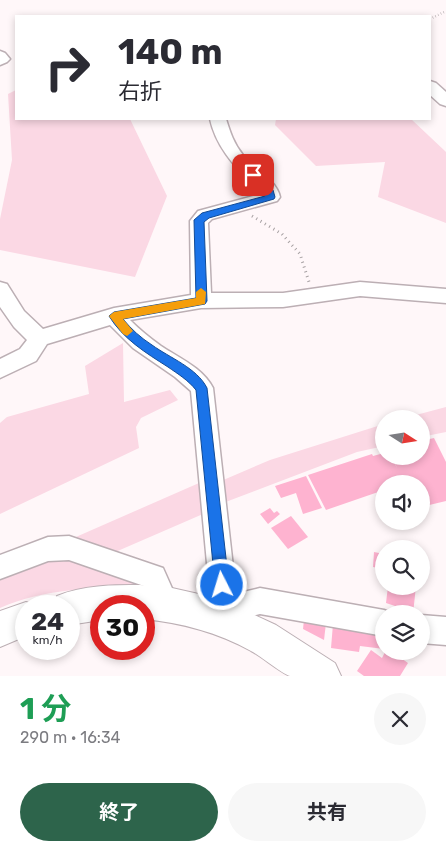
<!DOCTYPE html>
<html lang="ja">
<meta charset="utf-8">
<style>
:root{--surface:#fff;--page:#f7f7f7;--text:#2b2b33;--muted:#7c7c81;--accent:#2d644b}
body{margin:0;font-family:Rubik,"Noto Sans JP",sans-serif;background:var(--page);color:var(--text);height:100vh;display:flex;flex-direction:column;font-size:19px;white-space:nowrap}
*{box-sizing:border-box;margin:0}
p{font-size:16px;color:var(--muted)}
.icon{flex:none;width:28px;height:28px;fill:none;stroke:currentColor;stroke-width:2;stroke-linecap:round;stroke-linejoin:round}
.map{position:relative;height:676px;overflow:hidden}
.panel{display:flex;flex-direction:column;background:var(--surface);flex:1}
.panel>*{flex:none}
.banner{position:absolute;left:15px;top:15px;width:416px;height:105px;border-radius:0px;box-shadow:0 2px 8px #0003;background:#fff;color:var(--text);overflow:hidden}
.needle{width:32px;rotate:102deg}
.controls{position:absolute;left:375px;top:410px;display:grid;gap:10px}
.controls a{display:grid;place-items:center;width:55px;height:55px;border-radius:50%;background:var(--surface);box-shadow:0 2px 8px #0003;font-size:25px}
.speed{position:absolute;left:15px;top:595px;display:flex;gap:10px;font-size:25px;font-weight:700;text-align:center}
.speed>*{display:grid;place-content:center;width:65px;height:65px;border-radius:50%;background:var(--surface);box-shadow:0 2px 8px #0003;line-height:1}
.speed small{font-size:12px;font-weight:400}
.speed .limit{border:8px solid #d22;background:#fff;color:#111}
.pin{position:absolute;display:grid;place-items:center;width:42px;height:42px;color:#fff;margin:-21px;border-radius:10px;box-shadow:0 2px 8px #0006}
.me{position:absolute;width:55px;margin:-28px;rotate:355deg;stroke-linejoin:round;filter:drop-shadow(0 0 4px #0008)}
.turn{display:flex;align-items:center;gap:18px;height:105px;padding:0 20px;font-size:22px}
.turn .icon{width:65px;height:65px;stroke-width:2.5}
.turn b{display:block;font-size:35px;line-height:42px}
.round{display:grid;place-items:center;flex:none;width:52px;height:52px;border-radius:26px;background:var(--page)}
.overview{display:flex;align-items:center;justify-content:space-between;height:85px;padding:0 20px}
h1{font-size:30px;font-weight:700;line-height:38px;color:#1e9e55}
.action{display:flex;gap:10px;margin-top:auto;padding:10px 20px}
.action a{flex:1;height:58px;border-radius:30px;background:var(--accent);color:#fff;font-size:20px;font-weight:700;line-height:58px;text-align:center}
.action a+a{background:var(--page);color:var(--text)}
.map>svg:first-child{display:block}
.green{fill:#fbd8e4}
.building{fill:#feb3d0}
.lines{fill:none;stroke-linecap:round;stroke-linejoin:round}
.minor-casing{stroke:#bcafb4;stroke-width:3}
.highway-casing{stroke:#bcafb4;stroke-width:2}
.path-far1{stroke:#a7a1a3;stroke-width:2.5;stroke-dasharray:0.5 2.5;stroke-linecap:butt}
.path{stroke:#a7a1a3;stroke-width:3;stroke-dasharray:1 4;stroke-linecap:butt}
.minor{fill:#fff;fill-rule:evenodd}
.highway{fill:#fff;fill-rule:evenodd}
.route{fill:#1a73e8;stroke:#114b97}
.slow{fill:#f59e0b}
</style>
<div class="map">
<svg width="446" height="676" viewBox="0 0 446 676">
<rect width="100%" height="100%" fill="#fff7f9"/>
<g class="green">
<polygon points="16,90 16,119 130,119 167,196 135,277 0,250 0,219 12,160 8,94"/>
<polygon points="276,119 411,119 446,152 446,223 378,197 385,162 316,166 275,125"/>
<polygon points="123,343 124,402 170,390 178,400 141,418 136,427 139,448 0,514 0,423 7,417 89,394 85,366"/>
<polygon points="446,407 446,432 421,437 421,419 401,419"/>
<polygon points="384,424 384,446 357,452 223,503 221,481 270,460"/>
<polygon points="199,483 203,514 113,553 69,540"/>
<path d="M57,559L76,563L144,586C96,588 44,588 0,608V580Z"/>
</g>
<g class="building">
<polygon points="434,438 446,462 446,501 421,507 421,484 384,484 384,490 326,510 308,475 372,454 373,456 384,453 384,456 391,456 397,468 392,456 421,456 421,441"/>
<polygon points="306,476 322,508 303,514 296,493 281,498 275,486"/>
<polygon points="270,508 274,513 277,511 280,514 268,524 260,514"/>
<polygon points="291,516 308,537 288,549 271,528"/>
<polygon points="374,552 384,554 384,569 373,567"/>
<polygon points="388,586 416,586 413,614 394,610 395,606 386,603"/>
<polygon points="304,620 326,623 324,640 303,629"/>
<polygon points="333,624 384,632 384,649 360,646 359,652 331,648"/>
<polygon points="371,650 382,658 385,652 396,659 398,656 408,663 400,676 364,676 357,671"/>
</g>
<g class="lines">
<g class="minor-casing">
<g id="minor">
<polygon points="0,51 5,53 10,59 7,62 0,65"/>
<polygon points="430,81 436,83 446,92 446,106 440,104 430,95"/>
<path d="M210,119H226C230,132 234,144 243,155C254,167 277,181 280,197L277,201L212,219L208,223L211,293H283L360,282L446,289V303L360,296L283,307L201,308L130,320C140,330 150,338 161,346C179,358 203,368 213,388L235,585L231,595L260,588L384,610L394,614H384V636L260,614L210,627L200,623L196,614L209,585L191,391L175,377L133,348L110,325L47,344L36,361L0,378V359L20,349L27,340L14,327L0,307V282L7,284L24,311L43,329L114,308L191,295L190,221L198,211L261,194C240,171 217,151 210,119Z"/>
<polygon points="69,536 163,568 179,604 175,613 165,617 155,613 144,586 69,560 48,561 0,579 0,555 48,537"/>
<polygon points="421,615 446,617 446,645 421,643"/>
</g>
</g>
<g class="highway-casing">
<g id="highway">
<path d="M140,585L172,588L203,595L246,611L276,625L335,663L341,676C329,676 299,676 290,676C281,673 261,656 251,651C217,632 182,623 144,619V606H101V620L69,625V606H52L57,596C83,585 112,585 140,585Z"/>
<polygon points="26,602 37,606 26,606 26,636 0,647 0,611"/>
</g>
</g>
<polyline class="path-far1" points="430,19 444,12"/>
<polyline class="path" points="252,216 282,234 300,254 309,282"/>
<use href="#minor" class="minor"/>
<use href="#highway" class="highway"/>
</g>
<path class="route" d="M253,172L256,173L273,190L275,197L274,199L209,218L204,222L207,301L205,304L123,319C131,329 141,338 152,345C170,358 197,368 207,388L229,585L227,590L222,592L217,590L215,585L196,390C188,380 178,374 168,367C146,353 123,339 109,316L114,312L196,298L194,220L202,213L265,196L248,175Z"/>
<polygon class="slow" points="201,288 206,292 205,304 123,319 133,331 127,336 123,334 109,316 114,312 196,298 196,292"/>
</svg>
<div class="controls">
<a><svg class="needle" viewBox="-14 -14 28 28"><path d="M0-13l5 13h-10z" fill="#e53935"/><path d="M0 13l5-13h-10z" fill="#7c7c81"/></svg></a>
<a><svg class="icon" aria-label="sound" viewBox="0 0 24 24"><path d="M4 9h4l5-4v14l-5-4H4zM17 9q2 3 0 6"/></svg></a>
<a><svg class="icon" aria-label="search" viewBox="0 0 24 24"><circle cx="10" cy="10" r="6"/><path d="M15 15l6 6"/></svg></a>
<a><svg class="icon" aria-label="layers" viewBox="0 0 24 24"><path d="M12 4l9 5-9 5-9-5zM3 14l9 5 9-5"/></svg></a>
</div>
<div class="speed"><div>24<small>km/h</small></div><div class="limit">30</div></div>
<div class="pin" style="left:253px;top:175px;background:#d93025"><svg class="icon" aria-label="arrive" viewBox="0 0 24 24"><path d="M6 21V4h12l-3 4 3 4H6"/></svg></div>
<svg class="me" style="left:222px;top:585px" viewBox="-20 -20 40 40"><circle r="17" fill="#1a73e8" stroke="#fff" stroke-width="3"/><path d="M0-11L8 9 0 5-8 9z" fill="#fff"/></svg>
<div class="banner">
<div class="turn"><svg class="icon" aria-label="right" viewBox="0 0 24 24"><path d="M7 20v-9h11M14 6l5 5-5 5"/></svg><div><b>140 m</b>右折</div></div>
</div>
</div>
<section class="panel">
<div class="overview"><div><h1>1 分</h1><p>290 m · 16:34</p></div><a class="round"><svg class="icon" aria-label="close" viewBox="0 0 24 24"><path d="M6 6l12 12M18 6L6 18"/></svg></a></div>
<div class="action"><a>終了</a><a>共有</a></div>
</section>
